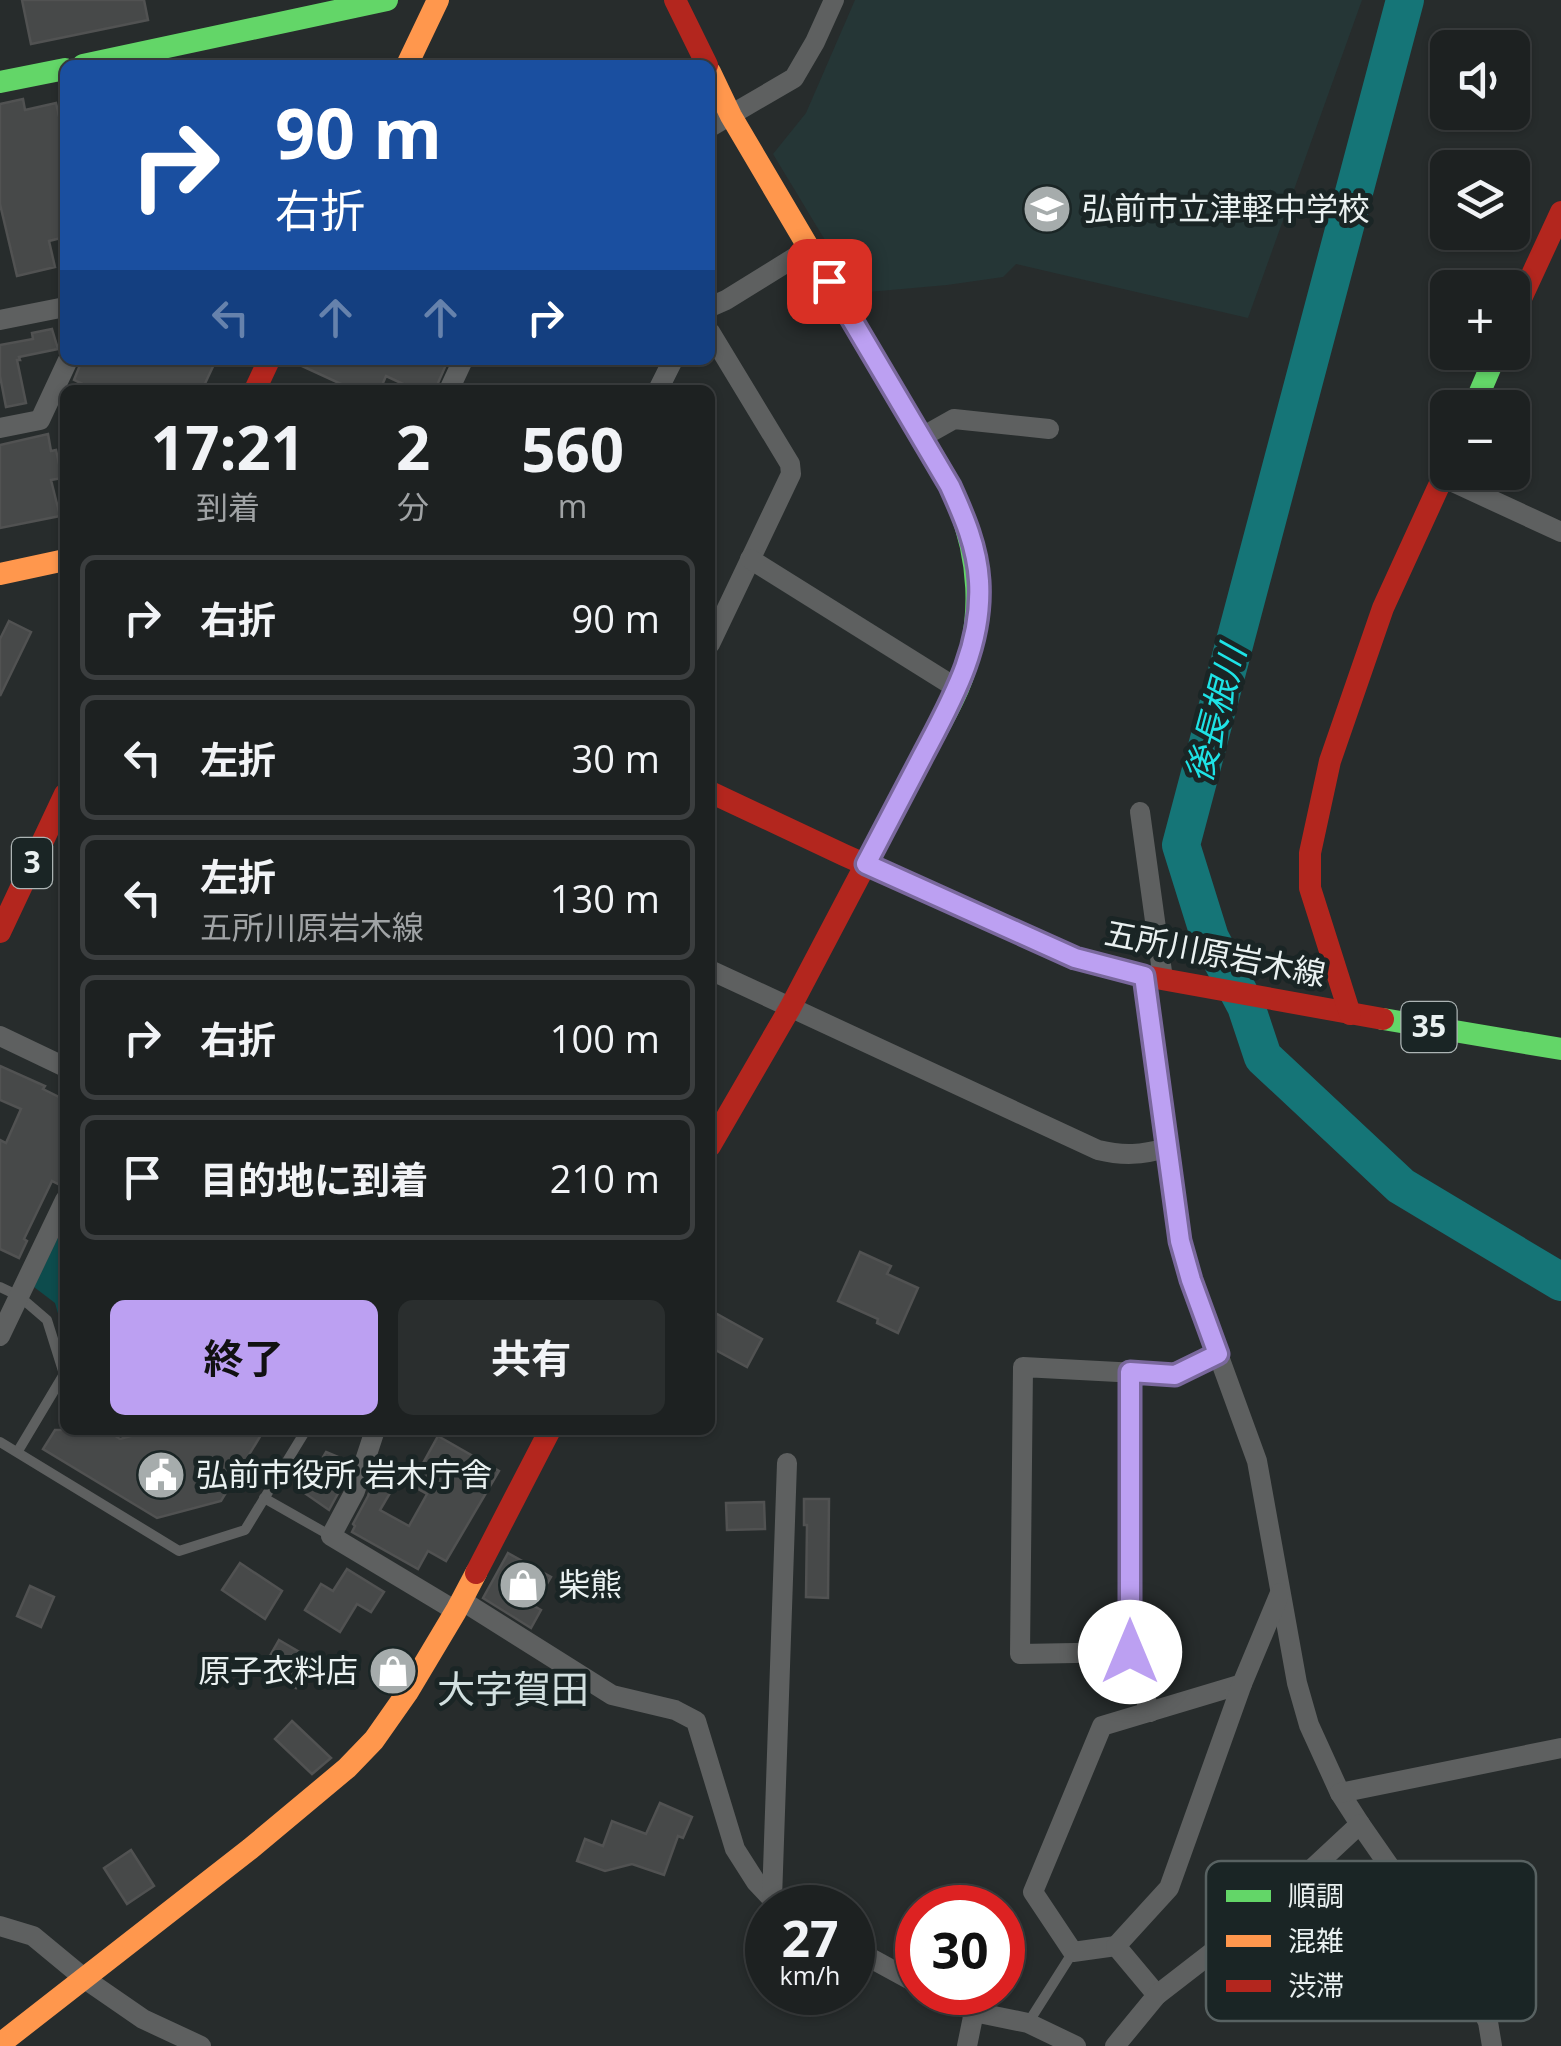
<!DOCTYPE html>
<html lang="ja">
<meta charset="utf-8">
<style>
:root{--surface:#1d2121;--page:#2a2e2e;--text:#f1f3f6;--muted:#a0a3a5;--line:#3b3e3f;--accent:#bca0f2}
body{margin:0;font-family:"Open Sans","Noto Sans JP",sans-serif;background:var(--page);color:var(--text);height:100vh;display:flex;flex-direction:column;font-size:38px;white-space:nowrap}
*{box-sizing:border-box;margin:0}
p{font-size:32px;color:var(--muted)}
.icon{flex:none;width:55px;height:55px;fill:none;stroke:currentColor;stroke-width:2;stroke-linecap:round;stroke-linejoin:round}
.map{position:relative;flex:1;overflow:hidden}
.panel{position:absolute;left:60px;top:385px;width:655px;height:1050px;display:flex;flex-direction:column;background:var(--surface);border-radius:15px;box-shadow:0 2px 8px #0004,0 0 0 2px var(--line)}
.panel>*{flex:none}
.hud{position:absolute;left:60px;top:60px;width:655px;height:305px;border-radius:15px;box-shadow:0 2px 8px #0004,0 0 0 2px var(--line);background:#1a4fa0;color:#fff;overflow:hidden}
.controls{position:absolute;left:1430px;top:30px;display:grid;gap:20px}
.controls a{display:grid;place-items:center;width:100px;height:100px;border-radius:15px;background:var(--surface);box-shadow:0 2px 8px #0004,0 0 0 2px var(--line);font-size:50px}
.speed{position:absolute;left:745px;top:1885px;display:flex;gap:20px;font-size:50px;font-weight:700;text-align:center}
.speed>*{display:grid;place-content:center;width:130px;height:130px;border-radius:50%;background:var(--surface);box-shadow:0 2px 8px #0004,0 0 0 2px var(--line);line-height:1}
.speed small{font-size:25px;font-weight:400}
.speed .limit{border:15px solid #d22;background:#fff;color:#111}
.pin{position:absolute;display:grid;place-items:center;width:85px;height:85px;color:#fff;margin:-42px;border-radius:20px;box-shadow:0 5px 15px #0006}
.me{position:absolute;width:110px;margin:-55px;rotate:0deg;stroke-linejoin:round;filter:drop-shadow(0 0 8px #0008)}
.turn{display:flex;align-items:center;gap:35px;height:210px;padding:0 50px;font-size:45px}
.turn .icon{width:130px;height:130px;stroke-width:2.5}
.turn b{display:block;font-size:70px;line-height:85px}
.lanes{display:flex;align-items:center;height:95px;padding:0 50px;background:#0003;justify-content:center;gap:50px;direction:ltr}
.lanes .off{opacity:.35}
.eta{display:flex;justify-content:space-evenly;align-items:center;height:170px;text-align:center}
.eta b{font-size:60px;font-weight:700;line-height:70px}
.button{display:flex;gap:20px;margin-top:auto;padding:20px 50px}
.button a{flex:1;height:115px;border-radius:15px;background:var(--accent);color:#111;font-size:40px;font-weight:700;line-height:115px;text-align:center}
.button a+a{background:var(--page);color:var(--text)}
ul{padding:0;list-style:none}
li{display:flex;align-items:center;gap:30px;height:125px;margin:0 20px 15px;padding:0 30px;border:5px solid var(--line);border-radius:15px}
li div{flex:1}
li b{display:block;font-size:38px}
li em{font-style:normal}
.map>svg:first-child{display:block}
.built{fill:#253636}
.green{fill:#0d4c4d}
.lines{fill:none;stroke-linecap:round;stroke-linejoin:round}
.river{stroke:#157577;stroke-width:38}
.building{fill:#474949;stroke:#515252;stroke-width:2.5}
.lane{stroke:#5e6060;stroke-width:10}
.street{stroke:#5e6060;stroke-width:20}
.fast{stroke:#63d668;stroke-width:22}
.slow{stroke:#ff974d;stroke-width:22}
.jam{stroke:#b3261e;stroke-width:22}
.route-casing{stroke:#7a689d;stroke-width:25}
.route{stroke:#bca0f2;stroke-width:18}
.labels{text-anchor:middle;stroke-width:10;stroke-linejoin:round;paint-order:stroke}
.shield{fill:#1a2525;stroke:#acb4b4;stroke-width:2.5}
.shield-label{font-size:30px;font-weight:bold;fill:#eaf1f1}
.poi-label{font-size:32px;fill:#eaf1f1;stroke:#1a2525;text-anchor:start}
.street-label{font-size:32px;fill:#eaf1f1;stroke:#1a2525}
.water-label{font-size:35px;font-style:italic;fill:#1ee3e6;stroke:#1a2525}
.quarter-label{font-size:38px;fill:#d2e0e0;stroke:#1a2525}
.key{fill:#1a2525;stroke:#586262;stroke-width:2.5}
.key-label{font-size:28px;fill:#eaf1f1}
</style>
<div class="map">
<svg width="1561" height="2046" viewBox="0 0 1561 2046">
<rect width="100%" height="100%" fill="#272c2c"/>
<polygon class="built" points="855,0 1362,0 1248,318 1016,264 1003,277 947,285 857,293 773,154 806,113"/>
<polygon class="green" points="65,1223 65,1338 55,1303 34,1287"/>
<g class="lines">
<polyline class="river" points="1405,0 1181,845 1210,938 1246,1006 1263,1057 1401,1186 1561,1282"/>
</g>
<g class="building">
<polygon points="22,0 144,0 148,20 31,44"/>
<polygon points="23,99 25,110 56,103 65,143 65,187 60,188 65,210 65,237 49,241 55,267 17,276 0,204 0,104"/>
<polygon points="52,329 58,349 19,357 20,360 17,360 26,403 6,407 0,376 0,345 33,339 32,333"/>
<polygon points="82,360 216,360 202,390 95,390 74,380"/>
<polygon points="289,360 448,360 435,390 416,390 386,376 380,390 354,390"/>
<polygon points="48,434 51,451 56,450 62,478 51,480 60,516 0,528 0,445"/>
<polygon points="9,621 31,632 0,696 0,639"/>
<polygon points="0,1066 45,1086 43,1089 65,1100 65,1173 60,1185 52,1181 24,1239 27,1241 19,1258 0,1249 0,1140 6,1143 21,1109 0,1100"/>
<polygon points="860,1252 891,1266 887,1274 918,1288 898,1333 877,1323 878,1319 838,1301"/>
<polygon points="710,1310 762,1339 747,1367 710,1347"/>
<polygon points="55,1430 106,1430 120,1439 154,1430 264,1430 221,1501 157,1518 43,1449"/>
<polygon points="438,1436 499,1471 446,1561 428,1551 418,1569 352,1532 355,1526 353,1524 368,1496 380,1460 403,1471 380,1510 409,1526 427,1494 411,1485"/>
<polygon points="326,1452 350,1462 342,1486 329,1510 303,1492"/>
<polygon points="804,1499 829,1499 828,1598 806,1597 807,1525 804,1525"/>
<polygon points="764,1502 765,1529 727,1530 726,1503"/>
<polygon points="508,1553 551,1577 534,1606 541,1610 531,1628 483,1598"/>
<polygon points="240,1563 282,1591 265,1619 222,1590"/>
<polygon points="347,1569 384,1592 371,1612 357,1604 340,1632 305,1610 321,1584 333,1591"/>
<polygon points="30,1586 54,1597 41,1627 17,1616"/>
<polygon points="279,1640 313,1660 296,1688 263,1668"/>
<polygon points="292,1721 331,1758 312,1774 275,1739"/>
<polygon points="660,1803 692,1817 683,1838 678,1836 664,1875 632,1864 605,1871 577,1861 585,1839 603,1846 612,1821 646,1834"/>
<polygon points="131,1850 154,1886 127,1904 104,1868"/>
</g>
<g class="lines">
<g class="lane">
<polyline points="0,1287 19,1296 47,1320 64,1374 18,1451"/>
<polyline points="0,1442 179,1551 245,1530 306,1430"/>
<polyline points="264,1498 331,1536"/>
<polyline points="1028,2023 1073,1952"/>
</g>
<g class="street">
<polyline points="710,127 794,78 815,42 834,0"/>
<polyline points="710,307 726,300 810,248"/>
<polyline points="0,320 65,307"/>
<polyline points="710,332 790,464 791,474 710,644"/>
<polyline points="449,390 463,360"/>
<polyline points="658,390 673,360"/>
<polyline points="0,428 40,420 68,360"/>
<polyline points="922,437 954,419 1049,429"/>
<polyline points="1442,477 1561,532"/>
<polyline points="750,559 958,689"/>
<polyline points="1140,812 1163,979"/>
<path d="M710,970L1098,1150C1123,1156 1142,1155 1166,1148"/>
<polyline points="1145,976 1180,1241 1191,1280 1257,1461 1297,1683 1309,1725 1340,1793 1360,1824"/>
<polyline points="0,1036 65,1067"/>
<polyline points="0,1336 65,1200"/>
<polyline points="1130,1372 1130,1652 1150,1712"/>
<polyline points="375,1430 355,1491 331,1536 456,1611"/>
<polyline points="461,1600 612,1695 675,1710 696,1721 735,1849 756,1882 772,1899 785,1908"/>
<polyline points="1130,1652 1020,1654 1023,1367 1175,1375 1218,1354"/>
<polyline points="1340,1793 1561,1748"/>
<polyline points="772,1899 787,1463"/>
<polyline points="0,1926 33,1936 85,1979 143,2019 201,2046"/>
<polyline points="1116,1946 1073,1952 1033,1892 1102,1726 1242,1684"/>
<polyline points="852,1948 918,1984"/>
<polyline points="936,1992 974,2012 1028,2023 1076,2046"/>
<polyline points="1157,1995 1116,1946 1169,1888 1242,1684 1280,1593"/>
<polyline points="967,2046 974,2012"/>
<polyline points="1115,2046 1157,1995 1272,1906 1360,1824 1465,1975 1488,2022 1492,2046"/>
</g>
<g class="fast">
<polyline points="83,65 387,0"/>
<polyline points="0,82 65,69"/>
<polyline points="1473,408 1497,352"/>
<path d="M908,416C923,440 939,463 951,488C981,553 986,622 958,689C947,714 932,739 919,763"/>
<polyline points="1383,1019 1561,1049"/>
</g>
<g class="slow">
<polyline points="407,65 438,0"/>
<polyline points="710,72 731,116 908,416"/>
<polyline points="0,574 65,560"/>
<polyline points="0,2044 250,1849 347,1768 374,1740 407,1693 456,1611 476,1573"/>
</g>
<g class="jam">
<polyline points="675,0 707,65"/>
<polyline points="1512,318 1561,212"/>
<polyline points="255,390 269,360"/>
<polyline points="710,792 844,855 1075,958 1145,976 1383,1019"/>
<polyline points="0,932 65,794"/>
<polyline points="1350,1014 1310,888 1310,853 1330,761 1383,608 1448,466"/>
<polyline points="710,1146 790,1008 919,763"/>
<polyline points="476,1573 550,1430"/>
</g>
</g>
<g class="lines">
<g class="route-casing">
<path id="route" d="M829,281L950,486C964,517 977,547 979,581C983,646 952,700 923,755C904,792 885,828 866,864L1075,958L1144,976L1180,1241L1191,1280L1218,1354L1175,1375L1130,1372V1652"/>
</g>
<use href="#route" class="route"/>
</g>
<defs>
<g id="school-disc" transform="scale(2.5)"><circle r="9.5" fill="#a6acac" stroke="#1a2525"/><path d="M0-5L7-2L0 1L-7-2ZM-4 1L0 2.5L4 1V4Q0 6-4 4Z" fill="#fff"/></g>
<g id="civic-disc" transform="scale(2.5)"><circle r="9.5" fill="#a6acac" stroke="#1a2525"/><path d="M-.6-6.5H3V-4.5H.6V-3L4-1V1h2V6H-6V1h2V-1L-.6-3ZM-1.2 2.5V6h2.4V2.5Z" fill="#fff"/></g>
<g id="shop-disc" transform="scale(2.5)"><circle r="9.5" fill="#a6acac" stroke="#1a2525"/><path d="M-5-2.5h2.3a2.7 3.5 0 0 1 5.4 0H5L5.5 6h-11ZM-1.5-2.5h3a1.5 2.3 0 0 0-3 0Z" fill="#fff"/></g>
</defs>
<g fill-rule="evenodd">
<use href="#school-disc" x="1047" y="209"/>
<use href="#civic-disc" x="161" y="1475"/>
<use href="#shop-disc" x="523" y="1585"/>
<use href="#shop-disc" x="393" y="1671"/>
</g>
<g class="labels">
<g class="shield">
<rect x="12" y="838" width="40" height="50" rx="8"/>
<rect x="1401.5" y="1002" width="55" height="50" rx="8"/>
</g>
<g class="shield-label">
<text x="32" y="873">3</text>
<text x="1429" y="1037">35</text>
</g>
<g class="poi-label">
<text x="1082" y="220">弘前市立津軽中学校</text>
<text x="196" y="1486">弘前市役所 岩木庁舎</text>
<text x="558" y="1596">柴熊</text>
<text x="358" y="1682" text-anchor="end">原子衣料店</text>
</g>
<g class="street-label">
<text transform="translate(1215 954) rotate(11)" y="11">五所川原岩木線</text>
</g>
<g class="water-label">
<text transform="translate(1216 714) rotate(-75)" y="12">後長根川</text>
</g>
<g class="quarter-label">
<text x="513" y="1703">大字賀田</text>
</g>
</g>
<rect x="1206" y="1861" width="330" height="160" rx="15" class="key"/>
<rect x="1226" y="1890" width="45" height="12" fill="#63d668"/>
<rect x="1226" y="1935" width="45" height="12" fill="#ff974d"/>
<rect x="1226" y="1980" width="45" height="12" fill="#b3261e"/>
<g class="key-label">
<text x="1288" y="1906">順調</text>
<text x="1288" y="1951">混雑</text>
<text x="1288" y="1996">渋滞</text>
</g>
</svg>
<div class="controls">
<a><svg class="icon" aria-label="sound" viewBox="0 0 24 24"><path d="M4 9h4l5-4v14l-5-4H4zM17 9q2 3 0 6"/></svg></a>
<a><svg class="icon" aria-label="layers" viewBox="0 0 24 24"><path d="M12 4l9 5-9 5-9-5zM3 14l9 5 9-5"/></svg></a>
<a>+</a>
<a>−</a>
</div>
<div class="speed"><div>27<small>km/h</small></div><div class="limit">30</div></div>
<div class="pin" style="left:829px;top:281px;background:#d93025"><svg class="icon" aria-label="arrive" viewBox="0 0 24 24"><path d="M6 21V4h12l-3 4 3 4H6"/></svg></div>
<svg class="me" style="left:1130px;top:1652px" viewBox="-20 -20 40 40"><circle r="19" fill="#fff"/><path d="M0-13L10 11 0 6-10 11z" fill="#bca0f2"/></svg>
<div class="hud">
<div class="turn"><svg class="icon" aria-label="right" viewBox="0 0 24 24"><path d="M7 20v-9h11M14 6l5 5-5 5"/></svg><div><b>90 m</b>右折</div></div>
<div class="lanes"><svg class="icon off" aria-label="left" viewBox="0 0 24 24"><path d="M17 20v-9H6M10 6l-5 5 5 5"/></svg><svg class="icon off" aria-label="ahead" viewBox="0 0 24 24"><path d="M12 20V5M6 11l6-6 6 6"/></svg><svg class="icon off" aria-label="ahead" viewBox="0 0 24 24"><path d="M12 20V5M6 11l6-6 6 6"/></svg><svg class="icon" aria-label="right" viewBox="0 0 24 24"><path d="M7 20v-9h11M14 6l5 5-5 5"/></svg></div>
</div>
<section class="panel">
<div class="eta">
<div><b>17:21</b><p>到着</p></div>
<div><b>2</b><p>分</p></div>
<div><b>560</b><p>m</p></div>
</div>
<ul>
<li><svg class="icon" aria-label="right" viewBox="0 0 24 24"><path d="M7 20v-9h11M14 6l5 5-5 5"/></svg><div><b>右折</b></div><em>90 m</em></li>
<li><svg class="icon" aria-label="left" viewBox="0 0 24 24"><path d="M17 20v-9H6M10 6l-5 5 5 5"/></svg><div><b>左折</b></div><em>30 m</em></li>
<li><svg class="icon" aria-label="left" viewBox="0 0 24 24"><path d="M17 20v-9H6M10 6l-5 5 5 5"/></svg><div><b>左折</b><p>五所川原岩木線</p></div><em>130 m</em></li>
<li><svg class="icon" aria-label="right" viewBox="0 0 24 24"><path d="M7 20v-9h11M14 6l5 5-5 5"/></svg><div><b>右折</b></div><em>100 m</em></li>
<li><svg class="icon" aria-label="arrive" viewBox="0 0 24 24"><path d="M6 21V4h12l-3 4 3 4H6"/></svg><div><b>目的地に到着</b></div><em>210 m</em></li>
</ul>
<div class="button"><a>終了</a><a>共有</a></div>
</section>
</div>
